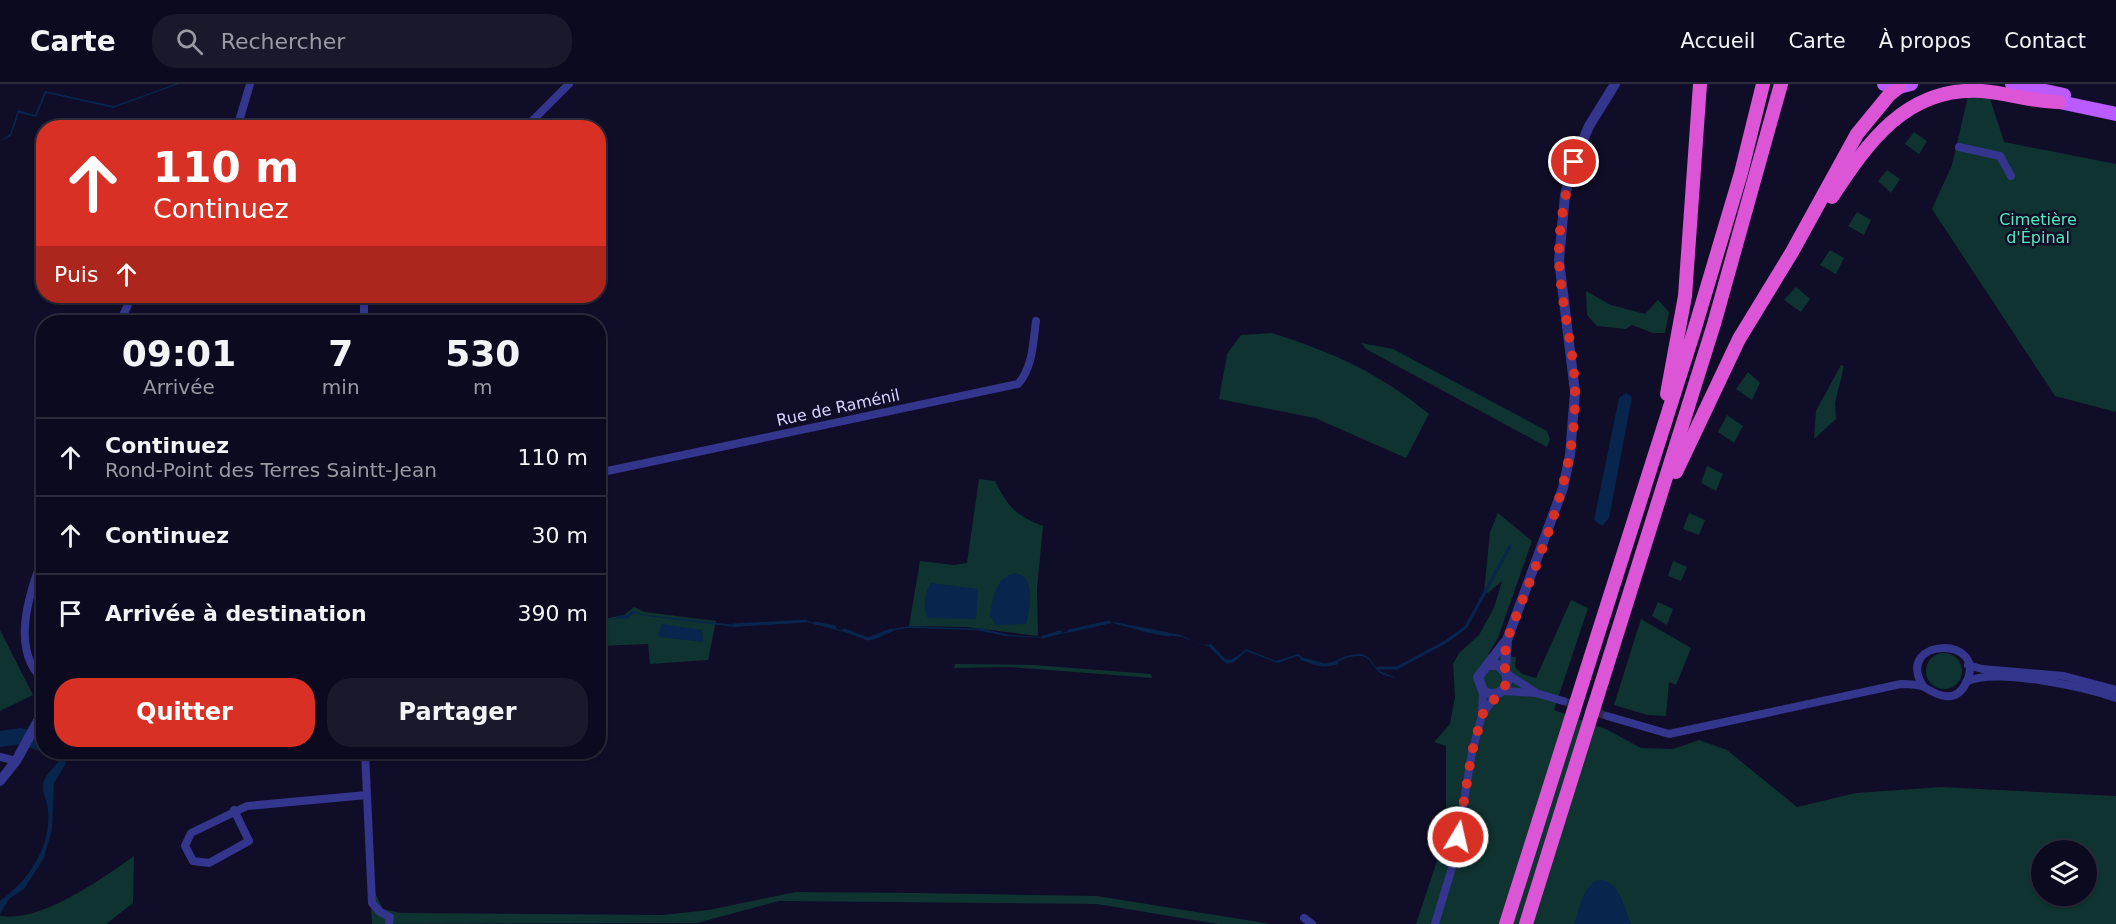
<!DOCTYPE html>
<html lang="fr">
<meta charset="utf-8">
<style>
:root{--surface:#0c0a1e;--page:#1a182b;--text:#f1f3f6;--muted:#9a9aa4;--line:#2c2b3c;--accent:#d93025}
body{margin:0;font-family:"DejaVu Sans",sans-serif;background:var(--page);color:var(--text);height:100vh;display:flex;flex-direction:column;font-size:22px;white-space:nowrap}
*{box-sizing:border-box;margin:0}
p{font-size:20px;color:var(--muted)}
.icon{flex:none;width:33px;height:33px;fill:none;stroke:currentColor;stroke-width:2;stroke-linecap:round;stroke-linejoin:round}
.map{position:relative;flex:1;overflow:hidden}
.panel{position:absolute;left:36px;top:231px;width:570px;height:444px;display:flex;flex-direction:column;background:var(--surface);border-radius:24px;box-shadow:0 2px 4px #0004,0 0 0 2px var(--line)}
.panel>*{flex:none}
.hud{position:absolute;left:36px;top:36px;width:570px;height:183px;border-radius:24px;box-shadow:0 2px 4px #0004,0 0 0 2px var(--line);background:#d93025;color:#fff;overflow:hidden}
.tools{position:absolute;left:2031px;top:756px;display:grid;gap:12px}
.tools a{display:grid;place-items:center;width:66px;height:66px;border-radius:50%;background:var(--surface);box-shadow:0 2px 4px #0004,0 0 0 2px var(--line);font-size:30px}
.pin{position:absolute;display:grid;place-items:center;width:51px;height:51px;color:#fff;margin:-26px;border:3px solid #fff;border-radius:50%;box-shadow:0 2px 6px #0007}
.me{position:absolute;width:66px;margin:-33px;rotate:9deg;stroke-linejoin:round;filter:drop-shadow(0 0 4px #0008)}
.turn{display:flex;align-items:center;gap:21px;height:126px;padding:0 18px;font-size:27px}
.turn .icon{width:78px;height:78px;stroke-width:2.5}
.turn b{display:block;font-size:42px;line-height:51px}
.then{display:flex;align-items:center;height:57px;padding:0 18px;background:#0003;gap:12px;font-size:22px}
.eta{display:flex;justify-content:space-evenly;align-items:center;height:102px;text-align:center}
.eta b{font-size:36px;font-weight:700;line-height:42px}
.button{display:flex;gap:12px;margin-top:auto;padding:12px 18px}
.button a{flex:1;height:69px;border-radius:24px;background:var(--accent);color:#fff;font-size:24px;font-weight:700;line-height:69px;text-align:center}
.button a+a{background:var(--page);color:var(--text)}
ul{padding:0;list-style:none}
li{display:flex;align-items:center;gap:18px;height:78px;padding:0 18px;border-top:2px solid var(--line)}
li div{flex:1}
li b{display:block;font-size:22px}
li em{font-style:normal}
header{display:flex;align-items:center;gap:36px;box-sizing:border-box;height:84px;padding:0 30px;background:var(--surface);border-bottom:2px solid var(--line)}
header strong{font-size:28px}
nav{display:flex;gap:33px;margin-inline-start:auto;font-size:21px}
.search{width:420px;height:54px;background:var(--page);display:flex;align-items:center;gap:15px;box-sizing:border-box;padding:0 21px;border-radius:24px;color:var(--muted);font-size:22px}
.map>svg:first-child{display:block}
.green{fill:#0f3330;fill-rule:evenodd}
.water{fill:#07254d}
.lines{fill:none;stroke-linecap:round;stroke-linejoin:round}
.stream{stroke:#07254d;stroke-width:3}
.river{stroke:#07254d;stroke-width:16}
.minor-tunnel{stroke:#2e2b48;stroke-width:8;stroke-dasharray:8 4;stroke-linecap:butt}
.minor{stroke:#34358c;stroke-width:8}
.tertiary{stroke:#34358c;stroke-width:10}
.primary{stroke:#b95bff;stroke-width:14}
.trunk{stroke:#dc55d6;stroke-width:14}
.route{stroke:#d93025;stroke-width:10;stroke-dasharray:0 18}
.labels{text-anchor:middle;stroke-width:5;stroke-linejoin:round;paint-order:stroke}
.park-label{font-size:16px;fill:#54ebbd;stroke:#100d28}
.street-label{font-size:16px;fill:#d7d4ff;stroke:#100d28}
</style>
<header>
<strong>Carte</strong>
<div class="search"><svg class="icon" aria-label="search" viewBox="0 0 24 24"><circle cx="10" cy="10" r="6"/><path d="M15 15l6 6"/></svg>Rechercher</div>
<nav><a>Accueil</a><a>Carte</a><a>À propos</a><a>Contact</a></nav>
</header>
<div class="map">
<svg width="2116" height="840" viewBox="0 0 2116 840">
<rect width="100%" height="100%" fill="#100d28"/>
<g class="green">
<polygon points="1968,12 1990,14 2004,58 2116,80 2116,328 2055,312 1932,125 1952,81"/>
<polygon points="1914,48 1927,57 1919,70 1905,60"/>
<polygon points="1887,86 1900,95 1891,109 1878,97"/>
<polygon points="1857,128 1871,136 1864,151 1848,142"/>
<polygon points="1830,166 1844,174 1836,190 1820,181"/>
<polygon points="1796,203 1810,215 1801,228 1784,216"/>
<polygon points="1586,207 1611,221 1645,230 1658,216 1669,228 1665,249 1653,249 1632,241 1626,245 1597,242 1587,231"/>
<path d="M1272,249C1334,269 1378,288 1429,330L1406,374L1315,334L1219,315L1227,270L1241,251Z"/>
<polygon points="1361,259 1393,265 1547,347 1550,355 1547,363 1366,265"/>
<polygon points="1841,281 1844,282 1835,319 1836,335 1814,355 1816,327"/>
<polygon points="1748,288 1760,299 1752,316 1736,305"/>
<polygon points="1727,331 1743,342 1734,359 1718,348"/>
<polygon points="1707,382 1723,390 1716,407 1701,399"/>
<path d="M979,395L995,397C1009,424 1015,431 1043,442L1037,505L1038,552L967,543L909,542L920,477L954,481L967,479Z"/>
<path d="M1498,429L1532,457L1498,554L1488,570L1516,573L1515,583L1522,590L1536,594L1571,516L1588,524L1554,626L1608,646L1641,664L1673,665L1699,656L1727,666L1797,723L1856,709L1941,703L2116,712V840H1416L1442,762L1446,734V662L1434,658L1450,640L1455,613L1453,580L1459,569L1479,551L1494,524L1502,497L1488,509L1484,508L1490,448ZM2042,766H2086V812H2042Z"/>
<polygon points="1689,429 1705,436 1699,451 1683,445"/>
<polygon points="1673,477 1687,483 1681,497 1668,492"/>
<polygon points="1658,518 1673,525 1667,541 1652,532"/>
<polygon points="634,523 645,528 716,537 708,576 650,580 648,560 599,562 599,536 624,531"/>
<polygon points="1641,535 1691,564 1676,601 1669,598 1666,632 1647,631 1614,621"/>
<polygon points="0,546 33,611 0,627"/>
<circle cx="1944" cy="587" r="18"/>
<polygon points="955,580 1034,581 1151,590 1152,594 1010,583 954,584"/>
<polygon points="363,668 374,807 383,825 401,829 663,831 709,826 796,808 917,809 1097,812 1271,840 1218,840 1097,820 779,817 697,839 372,840"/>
<path d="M134,772L133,819L106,840H0V832C40,839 102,795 134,772Z"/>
</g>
<g class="water">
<polygon points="175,0 179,0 113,24 46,9 36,33 19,29 11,52 0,57 10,50 18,26 35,31 45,7 114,22"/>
<polygon points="1626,309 1632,313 1609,434 1602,442 1594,436 1619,314"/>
<path d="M1016,489C1036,494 1030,523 1026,540L996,541L990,532C993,514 995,493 1016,489Z"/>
<path d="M931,499L978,505L976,535L928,534C922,526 925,506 931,499Z"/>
<path d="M633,527L646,531L736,541L808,537L871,554L892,545L909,542L984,545L1010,551L1041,553L1115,538L1181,551L1200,560L1210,561L1227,578L1232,577L1246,565L1276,577L1298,570C1329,594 1334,569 1360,570C1372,571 1373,584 1382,588C1386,590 1391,591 1396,594C1391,593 1385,592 1382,590C1373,585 1371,572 1360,572C1332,572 1331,595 1297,572L1278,579L1246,567L1234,578L1227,580L1210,563L1182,553L1150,549L1112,539L1043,554L1006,552L976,546L906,544L895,546L873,556L807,538L735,543L646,532L634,529L627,534L599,536L625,533Z"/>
<polygon points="662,540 702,546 703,558 660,553 658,551"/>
<path d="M59,668H67L65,681L54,699L52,745L44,774L24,805L9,815L0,830V817C29,796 52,762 48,725C47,715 40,707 44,697C47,688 56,683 60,675Z"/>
<path d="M1598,796C1619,795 1624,824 1631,840H1574C1580,825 1582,803 1598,796Z"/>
</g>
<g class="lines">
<g class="stream">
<polyline points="618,533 627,533 633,528"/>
<polyline points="815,539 835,543"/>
<polyline points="734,541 806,537"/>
<polyline points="844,546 868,555 891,546"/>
<polyline points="1069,547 1109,538"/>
<polyline points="1156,549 1170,551"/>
<polyline points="1043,553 1060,548"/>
<polyline points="1210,561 1225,577 1232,577 1236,574"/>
<polyline points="1302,575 1325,581 1337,579"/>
<polyline points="1378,584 1397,584 1447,557 1466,543 1510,462"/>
</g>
<polyline class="river" points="0,655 21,652 44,660"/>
<polyline class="minor-tunnel" points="1563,617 1607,632"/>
<g class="minor">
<polyline points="237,44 250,0"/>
<polyline points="525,44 569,0"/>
<polyline points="1959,63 2000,72 2011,92"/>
<polyline points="120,238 132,212"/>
<polyline points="364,238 364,212"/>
<path d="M598,389L1018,300C1033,283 1033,259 1036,237"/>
<path d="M44,469C31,507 8,564 44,597"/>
<polyline points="1968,581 1982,585 2064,592 2116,606"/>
<polyline points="1507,590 1535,608"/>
<polyline points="39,592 44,614"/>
<path d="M1966,598C1995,583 2085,603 2116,614"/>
<polyline points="1502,607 1536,609 1563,617"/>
<polyline points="1482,631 1497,610"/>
<path d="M1607,632L1669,650L1901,600C1907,600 1918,600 1924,603C1938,612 1956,620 1966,599C1990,551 1893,553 1923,602"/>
<polyline points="365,668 372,819 380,828 390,833 389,840"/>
<polyline points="0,673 16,677"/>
<polyline points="234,726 249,757 209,779 193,777 185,762 191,749 247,722 367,711"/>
<polyline points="1304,834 1312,840"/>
<polyline points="1435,840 1454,777 1472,668 1482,631 1483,607"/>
</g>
<g class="tertiary">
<path d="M1488,581H1498L1507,590V599C1503,610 1493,613 1483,607L1478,593L1505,558"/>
<polyline points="1505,586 1507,556 1563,404 1570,371 1575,308 1559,176 1565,111 1574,78 1589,42 1615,0"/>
<polyline points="0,697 16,677 44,626"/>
</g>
<g class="primary">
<polyline points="1884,0 1899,3 1911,0"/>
<polyline points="2012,0 2064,11"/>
<polyline points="2050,16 2116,30"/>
</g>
<g class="trunk">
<path d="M1832,113C1868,58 1907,2 1982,7C2008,9 2033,18 2059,18"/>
<polyline points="1667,310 1685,212 1700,0"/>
<polyline points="1676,388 1739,255 1792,168 1857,50 1889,11 1899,3"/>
<polyline points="1506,840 1694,247 1741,89 1763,0"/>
<polyline points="1526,840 1714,240 1781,0"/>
</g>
</g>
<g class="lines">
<path class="route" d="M1458,753L1472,668L1482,631L1507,599L1504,577L1507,556C1537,476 1577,394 1575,307C1574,263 1561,221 1559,177C1558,143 1565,111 1574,78"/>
</g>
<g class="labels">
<g class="park-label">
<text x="2038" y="141">Cimetière<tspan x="2038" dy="18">d'Épinal</tspan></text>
</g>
<g class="street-label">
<text transform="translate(838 323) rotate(-12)" y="6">Rue de Raménil</text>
</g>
</g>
</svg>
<div class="tools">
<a><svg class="icon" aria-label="layers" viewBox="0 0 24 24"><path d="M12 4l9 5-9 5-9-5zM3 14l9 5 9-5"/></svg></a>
</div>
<div class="pin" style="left:1574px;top:78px;background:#d93025"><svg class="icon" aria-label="arrive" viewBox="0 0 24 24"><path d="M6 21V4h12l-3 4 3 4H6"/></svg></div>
<svg class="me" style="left:1458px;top:753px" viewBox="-20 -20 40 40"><circle r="17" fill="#d93025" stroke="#fff" stroke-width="3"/><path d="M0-11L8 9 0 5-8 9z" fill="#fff"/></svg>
<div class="hud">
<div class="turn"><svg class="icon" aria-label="ahead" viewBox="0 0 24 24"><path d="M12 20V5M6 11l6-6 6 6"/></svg><div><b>110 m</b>Continuez</div></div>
<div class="then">Puis<svg class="icon" aria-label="ahead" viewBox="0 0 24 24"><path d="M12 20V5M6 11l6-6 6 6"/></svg></div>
</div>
<section class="panel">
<div class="eta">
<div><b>09:01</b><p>Arrivée</p></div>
<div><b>7</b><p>min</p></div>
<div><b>530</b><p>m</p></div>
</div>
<ul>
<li><svg class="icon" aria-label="ahead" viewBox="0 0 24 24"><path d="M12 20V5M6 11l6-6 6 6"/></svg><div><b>Continuez</b><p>Rond-Point des Terres Saintt-Jean</p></div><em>110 m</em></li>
<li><svg class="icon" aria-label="ahead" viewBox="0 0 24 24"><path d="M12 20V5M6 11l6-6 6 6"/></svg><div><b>Continuez</b></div><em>30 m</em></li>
<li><svg class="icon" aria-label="arrive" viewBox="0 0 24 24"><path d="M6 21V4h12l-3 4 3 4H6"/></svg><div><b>Arrivée à destination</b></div><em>390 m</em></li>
</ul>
<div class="button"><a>Quitter</a><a>Partager</a></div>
</section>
</div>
